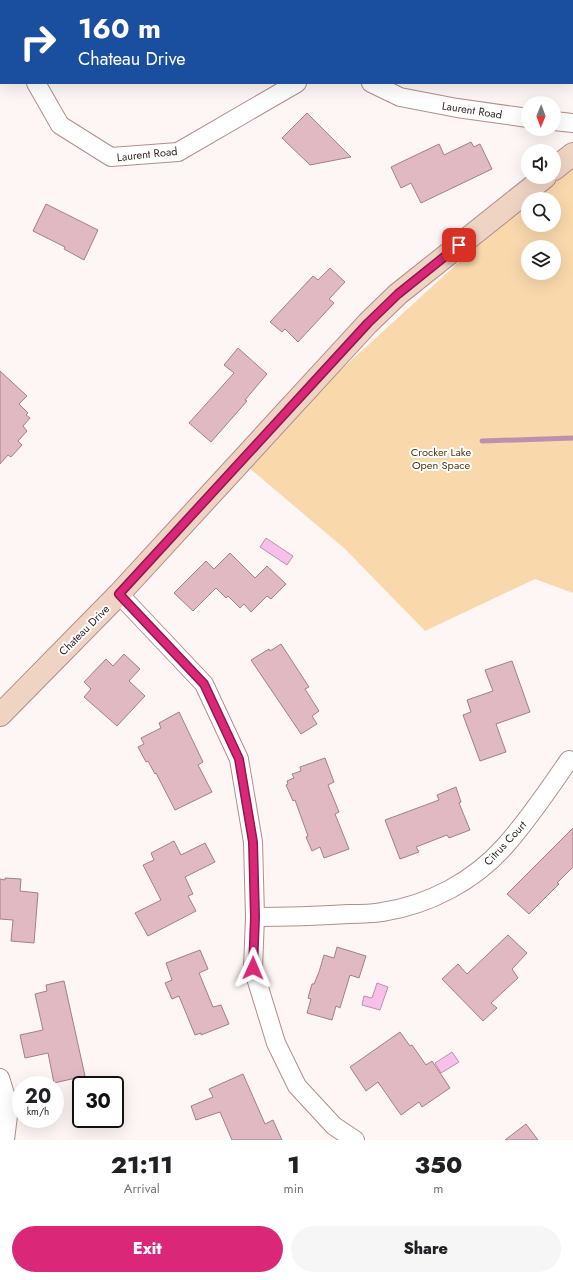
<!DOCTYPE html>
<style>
:root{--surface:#fff;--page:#f6f6f6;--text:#202124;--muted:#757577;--accent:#db2777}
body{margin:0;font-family:Jost,sans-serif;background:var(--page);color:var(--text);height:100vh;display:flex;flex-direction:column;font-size:15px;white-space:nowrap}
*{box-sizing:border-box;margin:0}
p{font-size:13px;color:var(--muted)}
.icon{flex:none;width:22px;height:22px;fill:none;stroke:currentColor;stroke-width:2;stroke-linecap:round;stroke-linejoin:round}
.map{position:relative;height:1140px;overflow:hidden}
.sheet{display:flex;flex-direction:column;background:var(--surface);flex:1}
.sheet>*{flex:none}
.guide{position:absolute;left:0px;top:0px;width:573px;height:84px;box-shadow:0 4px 16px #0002;background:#1a4fa0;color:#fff;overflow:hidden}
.needle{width:26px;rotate:181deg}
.buttons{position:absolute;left:521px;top:96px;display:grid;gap:8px}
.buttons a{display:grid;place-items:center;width:40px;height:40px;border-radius:50%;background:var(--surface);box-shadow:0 4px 16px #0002;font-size:20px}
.speed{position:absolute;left:12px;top:1076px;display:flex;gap:8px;font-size:20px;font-weight:700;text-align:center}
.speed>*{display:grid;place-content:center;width:52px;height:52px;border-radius:50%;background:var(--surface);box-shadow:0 4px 16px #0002;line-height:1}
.speed small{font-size:10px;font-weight:400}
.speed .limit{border:2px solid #111;border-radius:6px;background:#fff;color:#111}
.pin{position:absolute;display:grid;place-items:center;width:34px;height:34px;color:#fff;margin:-17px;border-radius:8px;box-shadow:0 2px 6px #0006}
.me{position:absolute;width:44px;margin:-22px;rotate:1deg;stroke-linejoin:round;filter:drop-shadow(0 0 3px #0008)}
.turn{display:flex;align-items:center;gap:14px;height:84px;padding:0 12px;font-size:18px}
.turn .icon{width:52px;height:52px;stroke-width:2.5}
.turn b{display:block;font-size:28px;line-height:34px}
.eta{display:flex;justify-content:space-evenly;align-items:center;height:68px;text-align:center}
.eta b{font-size:24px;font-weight:800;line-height:28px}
.cta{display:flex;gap:8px;margin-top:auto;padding:8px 12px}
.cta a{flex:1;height:46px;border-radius:24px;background:var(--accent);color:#fff;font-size:16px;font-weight:800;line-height:46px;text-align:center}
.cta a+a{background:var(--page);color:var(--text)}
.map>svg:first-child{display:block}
.green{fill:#f9d8ac;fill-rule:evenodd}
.water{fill:#f8bfe8;stroke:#bd90ad}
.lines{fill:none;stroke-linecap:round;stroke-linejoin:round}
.stream{stroke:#bd90ad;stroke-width:5}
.building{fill:#e0b9c3;stroke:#a37f89}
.street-casing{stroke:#b28d89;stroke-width:20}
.secondary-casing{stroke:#b28d89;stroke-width:24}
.street{stroke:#fff;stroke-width:18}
.secondary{stroke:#efd4c4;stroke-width:22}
.route-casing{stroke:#8e194d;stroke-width:10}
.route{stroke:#db2777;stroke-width:7}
.labels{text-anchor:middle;stroke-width:4;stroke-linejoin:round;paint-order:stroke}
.street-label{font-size:11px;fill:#332422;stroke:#fff}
.park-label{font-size:11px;fill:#543a0e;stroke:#fff}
</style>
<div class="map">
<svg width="573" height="1140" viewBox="0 0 573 1140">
<rect width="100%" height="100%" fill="#fef6f5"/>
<path class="green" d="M573,158V593L535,579L425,631L345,549L241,461L528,199V225H554V199H528ZM528,247H554V273H528Z"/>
<g class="water">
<polygon points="266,538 293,556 287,565 260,547"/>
<polygon points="377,983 388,987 380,1010 362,1005 364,996 372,998"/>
<polygon points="452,1052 459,1062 441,1073 435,1063"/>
</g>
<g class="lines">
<polyline class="stream" points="482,441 573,438"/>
</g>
<g class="building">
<polygon points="307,113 351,157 310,165 282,138"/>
<polygon points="471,142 474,147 480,144 492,169 421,203 411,183 401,188 391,167 439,144 444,155"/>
<polygon points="46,204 98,230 84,260 64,249 65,247 33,231"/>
<polygon points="330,268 345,282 329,299 334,303 298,342 285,329 282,332 270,322 313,276 318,280"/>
<polygon points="238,348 267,374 245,400 247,401 211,442 189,423 234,373 224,365"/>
<polygon points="0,371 27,396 19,404 28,413 26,415 30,418 23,426 27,431 18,441 22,445 11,457 8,455 0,464"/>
<polygon points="230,553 255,578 267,566 286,584 271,599 267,596 251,612 244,604 240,608 228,596 226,598 216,588 193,611 174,593 206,561 214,569"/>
<polygon points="281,644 309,687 305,689 319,711 312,716 317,724 301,734 251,660 269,649 270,651"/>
<polygon points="124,654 140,669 129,681 145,696 117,726 84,697 91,689 84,682 106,659 113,666"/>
<polygon points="512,661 530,712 496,724 506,752 480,761 463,715 471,712 467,700 493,691 485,670"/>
<polygon points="179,712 203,762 198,765 212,792 175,810 156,773 155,774 148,761 146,762 138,747 144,744 141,738 161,728 159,723"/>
<polygon points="325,758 334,782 328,785 339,812 335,814 349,849 324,858 320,847 312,851 306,837 308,836 295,800 293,801 286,785 288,784 287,781 294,778 292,774 301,771 300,767"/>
<polygon points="456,787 461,802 459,803 470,830 449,838 447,835 416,847 419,852 400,859 385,820 439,800 437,795"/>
<polygon points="573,828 573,867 557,883 559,884 529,914 507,894"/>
<polygon points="174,841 181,855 205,843 215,862 185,877 193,894 188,896 196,911 148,936 135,913 161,900 143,865 154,860 151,853"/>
<polygon points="5,878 21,879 20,891 38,893 34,943 11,941 13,920 0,919 0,879 5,880"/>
<polygon points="508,935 527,953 512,969 518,978 491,1003 497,1008 483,1021 442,979 458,964 467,974"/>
<polygon points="337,947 366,956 359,978 350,975 340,1008 336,1006 332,1020 307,1013 311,999 308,998 312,984 314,984 319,972 324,955 334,958"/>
<polygon points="200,950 208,969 199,973 213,1007 221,1005 229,1024 201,1035 201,1033 195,1035 179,996 172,999 165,983 172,980 166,963"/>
<polygon points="64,981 85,1076 54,1083 48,1053 25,1058 20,1035 43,1030 35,994 47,991 46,985"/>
<polygon points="400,1032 410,1046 412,1045 426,1065 432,1061 450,1088 422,1107 419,1102 401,1115 378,1082 366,1091 350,1067"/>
<polygon points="243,1074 265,1124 273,1120 282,1140 232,1140 220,1112 196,1120 191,1106 213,1097 209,1089"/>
<polygon points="526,1124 538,1140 505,1140"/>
</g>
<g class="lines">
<g class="street-casing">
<g id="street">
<polyline points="399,1 400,0"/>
<polyline points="0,15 1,17"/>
<polyline points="36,83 60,125 111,157 178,152 297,83"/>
<polyline points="371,83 400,97 457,108 528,118"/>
<polyline points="554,121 573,123"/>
<polyline points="119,594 204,684 239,759 253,842 255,917 253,968 276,1043 297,1086 334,1126 355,1140"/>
<path d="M255,917C286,917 317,916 349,914C360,914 371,914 382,912C429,905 474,881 505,846C529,819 549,789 569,760"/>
<polyline points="0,1078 9,1107 5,1140"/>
</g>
</g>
<g class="secondary-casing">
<g id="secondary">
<polyline points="554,169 573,154"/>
<polyline points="0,715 119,594 368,323 398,294 545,177"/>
</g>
</g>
<use href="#street" class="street"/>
<use href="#secondary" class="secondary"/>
</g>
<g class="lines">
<g class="route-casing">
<polyline id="route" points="253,968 255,917 253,842 239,759 204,684 119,594 368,323 398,294 459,245"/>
</g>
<use href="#route" class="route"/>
</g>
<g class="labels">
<g class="street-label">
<text transform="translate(472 110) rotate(9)" y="4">Laurent Road</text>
<text transform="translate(147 154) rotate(-6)" y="4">Laurent Road</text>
<text transform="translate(84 630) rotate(-45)" y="4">Chateau Drive</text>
<text transform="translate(505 843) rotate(-47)" y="4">Citrus Court</text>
</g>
<g class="park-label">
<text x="441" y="456">Crocker Lake<tspan x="441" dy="13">Open Space</tspan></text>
</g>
</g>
</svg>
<div class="buttons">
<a><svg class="needle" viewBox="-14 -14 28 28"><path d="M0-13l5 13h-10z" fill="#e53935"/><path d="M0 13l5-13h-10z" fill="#757577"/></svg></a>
<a><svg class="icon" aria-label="sound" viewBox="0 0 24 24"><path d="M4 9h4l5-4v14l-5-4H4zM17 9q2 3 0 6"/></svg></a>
<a><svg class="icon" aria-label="search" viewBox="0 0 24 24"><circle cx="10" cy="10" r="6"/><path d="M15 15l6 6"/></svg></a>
<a><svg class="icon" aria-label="layers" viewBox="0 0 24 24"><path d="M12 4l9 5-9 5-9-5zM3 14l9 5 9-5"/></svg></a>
</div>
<div class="speed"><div>20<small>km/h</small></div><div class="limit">30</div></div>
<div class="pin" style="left:459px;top:245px;background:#d93025"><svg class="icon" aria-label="arrive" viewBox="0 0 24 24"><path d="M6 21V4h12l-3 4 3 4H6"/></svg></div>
<svg class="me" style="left:253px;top:968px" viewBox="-20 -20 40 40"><path d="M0-17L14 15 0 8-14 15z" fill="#db2777" stroke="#fff" stroke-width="4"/></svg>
<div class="guide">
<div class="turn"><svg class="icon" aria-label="right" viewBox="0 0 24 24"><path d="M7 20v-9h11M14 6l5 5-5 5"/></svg><div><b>160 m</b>Chateau Drive</div></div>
</div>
</div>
<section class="sheet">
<div class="eta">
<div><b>21:11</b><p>Arrival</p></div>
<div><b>1</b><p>min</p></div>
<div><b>350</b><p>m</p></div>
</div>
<div class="cta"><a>Exit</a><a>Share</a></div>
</section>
